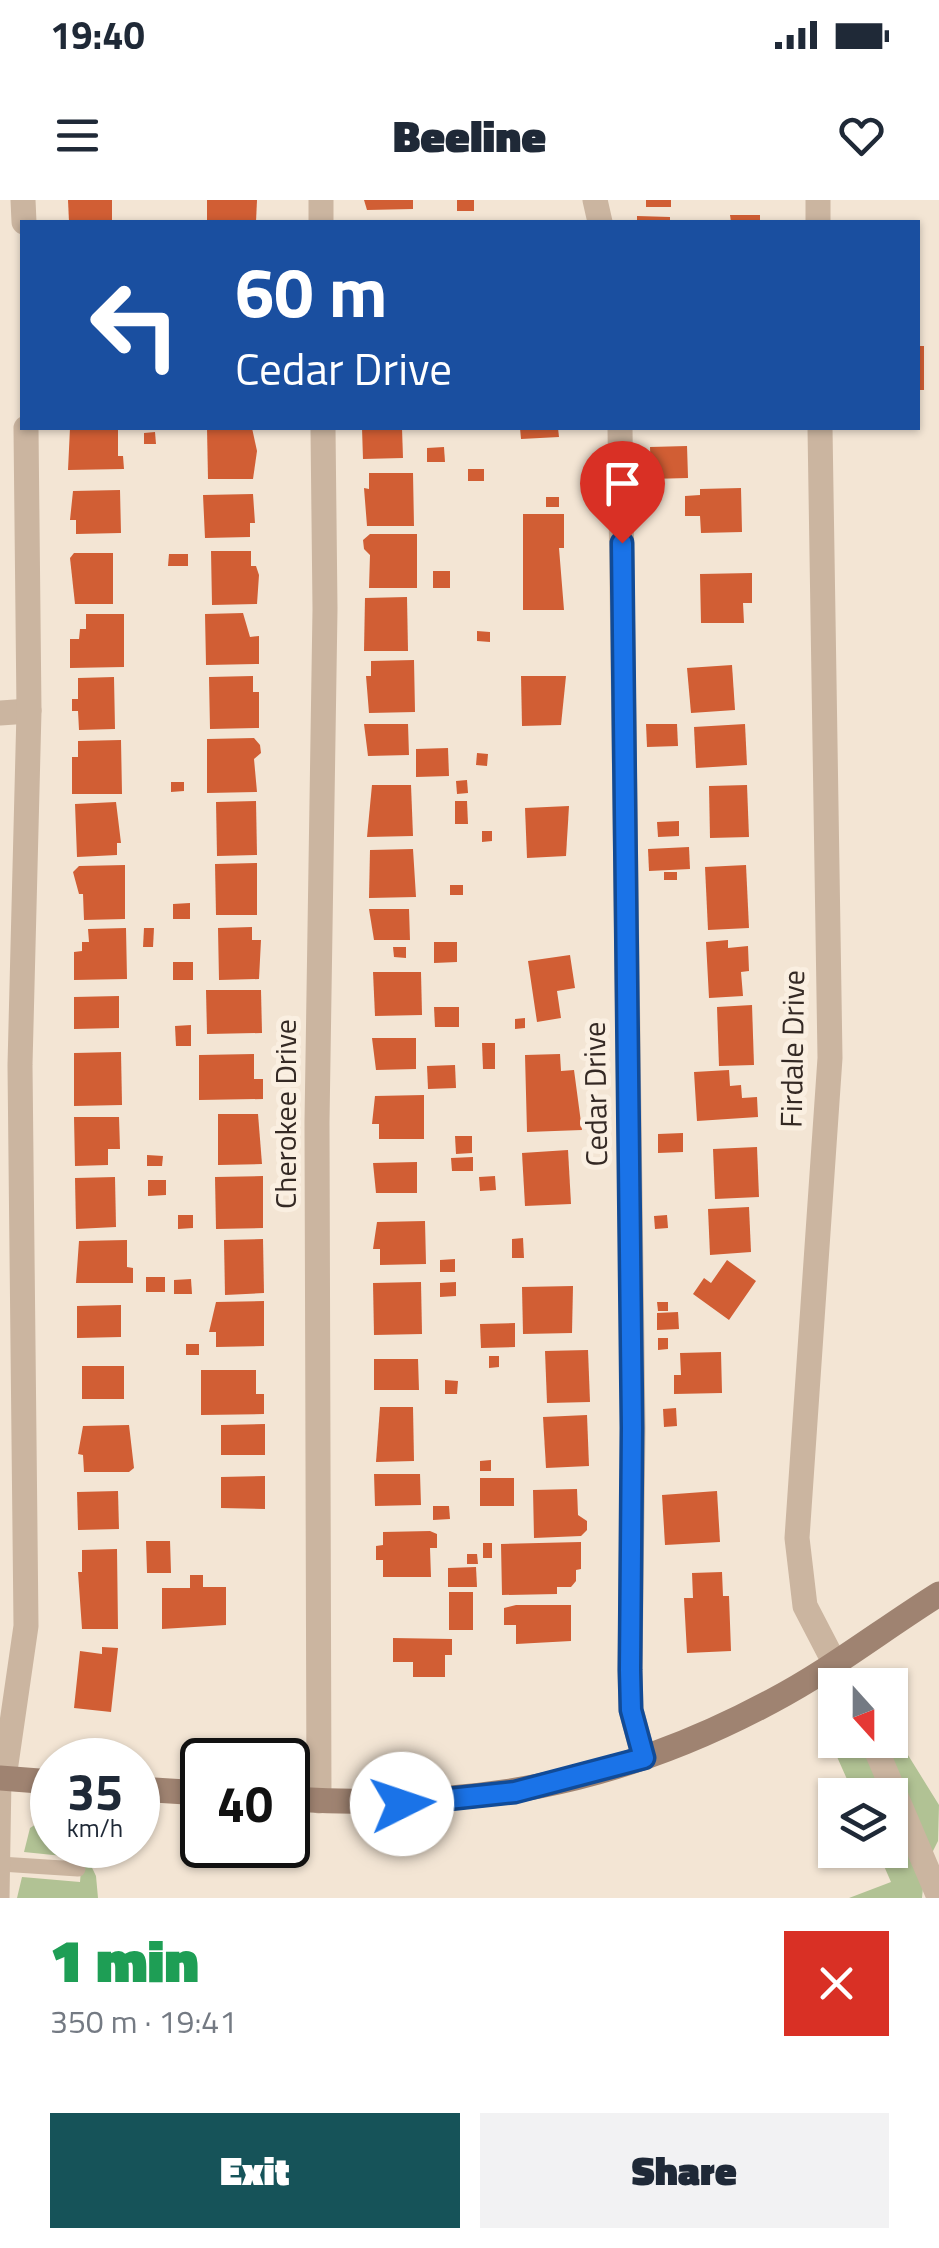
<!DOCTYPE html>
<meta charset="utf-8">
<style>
:root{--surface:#fff;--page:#f2f2f3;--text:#1f2937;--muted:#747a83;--accent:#165359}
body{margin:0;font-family:"Titillium Web",sans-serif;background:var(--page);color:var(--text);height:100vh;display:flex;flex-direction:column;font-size:38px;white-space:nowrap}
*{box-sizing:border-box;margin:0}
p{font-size:32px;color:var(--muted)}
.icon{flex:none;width:55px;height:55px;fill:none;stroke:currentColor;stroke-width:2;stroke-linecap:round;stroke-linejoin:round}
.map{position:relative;height:1698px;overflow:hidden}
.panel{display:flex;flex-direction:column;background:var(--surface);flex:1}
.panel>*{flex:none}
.hud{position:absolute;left:20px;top:20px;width:900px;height:210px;border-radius:0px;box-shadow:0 2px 8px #0004;background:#1a4fa0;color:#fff;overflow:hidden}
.needle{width:65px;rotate:159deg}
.buttons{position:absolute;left:818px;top:1468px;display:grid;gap:20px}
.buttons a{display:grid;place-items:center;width:90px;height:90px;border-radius:0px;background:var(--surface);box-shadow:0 2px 8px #0004;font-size:50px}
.speed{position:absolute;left:30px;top:1538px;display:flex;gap:20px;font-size:50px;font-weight:700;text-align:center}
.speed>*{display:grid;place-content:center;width:130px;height:130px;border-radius:50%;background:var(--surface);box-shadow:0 2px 8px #0004;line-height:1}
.speed small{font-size:25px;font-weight:400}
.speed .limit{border:5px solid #111;border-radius:15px;background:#fff;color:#111}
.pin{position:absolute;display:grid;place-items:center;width:85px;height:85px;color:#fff;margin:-102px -42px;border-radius:50% 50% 50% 0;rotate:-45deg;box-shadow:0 0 10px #0007}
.pin .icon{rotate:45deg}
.me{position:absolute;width:110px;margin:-55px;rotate:86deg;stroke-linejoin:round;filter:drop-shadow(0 0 8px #0008)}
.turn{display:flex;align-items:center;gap:35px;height:210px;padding:0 50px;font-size:45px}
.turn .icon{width:130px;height:130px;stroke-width:2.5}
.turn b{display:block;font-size:70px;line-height:85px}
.round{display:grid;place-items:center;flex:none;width:105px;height:105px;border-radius:0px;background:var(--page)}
.overview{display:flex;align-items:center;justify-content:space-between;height:170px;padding:0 50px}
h1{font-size:60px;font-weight:800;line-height:75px;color:#1e9e55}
.action{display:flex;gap:20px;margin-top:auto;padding:20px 50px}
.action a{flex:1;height:115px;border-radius:0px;background:var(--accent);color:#fff;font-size:40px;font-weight:800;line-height:115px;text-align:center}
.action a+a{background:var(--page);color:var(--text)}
.status{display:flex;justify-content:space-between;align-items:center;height:70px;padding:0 50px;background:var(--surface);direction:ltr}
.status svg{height:28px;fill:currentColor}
header{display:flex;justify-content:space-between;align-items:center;height:130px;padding:0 50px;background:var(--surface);font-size:45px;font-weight:800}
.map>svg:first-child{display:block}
.green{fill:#b1c294}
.building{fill:#d15e34}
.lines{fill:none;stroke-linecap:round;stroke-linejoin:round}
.lane{stroke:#cbb5a0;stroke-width:15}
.street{stroke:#cbb5a0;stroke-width:25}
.secondary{stroke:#9f8371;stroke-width:25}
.route-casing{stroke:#114b97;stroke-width:25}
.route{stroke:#1a73e8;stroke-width:18}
.labels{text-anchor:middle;stroke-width:10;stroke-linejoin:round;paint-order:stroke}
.street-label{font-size:30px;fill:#342924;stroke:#faefe1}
</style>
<div class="status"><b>19:40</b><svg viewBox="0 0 49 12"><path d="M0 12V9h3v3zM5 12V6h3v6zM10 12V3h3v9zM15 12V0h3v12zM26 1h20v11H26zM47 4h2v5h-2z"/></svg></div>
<header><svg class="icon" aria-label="menu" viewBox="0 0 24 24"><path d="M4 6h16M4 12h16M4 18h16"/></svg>Beeline<svg class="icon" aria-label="heart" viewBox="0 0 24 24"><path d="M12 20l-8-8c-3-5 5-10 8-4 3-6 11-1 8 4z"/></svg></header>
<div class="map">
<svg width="939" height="1698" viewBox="0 0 939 1698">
<rect width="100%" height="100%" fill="#f3e5d4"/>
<g class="green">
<polygon points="890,1526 939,1605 938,1641 925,1667 922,1698 849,1698 891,1682 877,1650 890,1650 890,1595 854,1595 834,1550 851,1540 890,1540"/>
<polygon points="44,1619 52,1619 52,1645 81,1645 96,1676 98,1698 17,1698 22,1677 80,1682 82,1658 24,1652 30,1628"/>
</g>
<g class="building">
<polygon points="68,0 112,0 112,22 69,22"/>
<polygon points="207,0 257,0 256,22 207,22"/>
<polygon points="364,0 413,0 413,9 367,10"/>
<rect x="457" y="0" width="17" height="11"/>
<rect x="646" y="0" width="25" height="7"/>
<polygon points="730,15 760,15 760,22 731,22"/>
<polygon points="637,16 670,17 670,22 637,22"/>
<rect x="918" y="146" width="6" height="44"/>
<polygon points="70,228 118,228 118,256 123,256 124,269 68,270"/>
<polygon points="207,228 252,228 257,251 253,279 208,279"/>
<polygon points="362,228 402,228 403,258 363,259"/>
<polygon points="520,228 558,228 559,237 521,239"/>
<polygon points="155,232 156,244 144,244 144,233"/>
<polygon points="687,246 688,278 651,279 650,247"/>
<polygon points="444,247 445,262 427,262 427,248"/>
<rect x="468" y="269" width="16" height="12"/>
<polygon points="369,273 413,273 414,326 367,326 364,288 369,289"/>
<polygon points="741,288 742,332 701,333 700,316 685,316 685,296 700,295 700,289"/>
<polygon points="120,290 121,333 76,334 76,320 70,320 73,291"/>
<polygon points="253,294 255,323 250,323 250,337 205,338 203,295"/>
<rect x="546" y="297" width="13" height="10"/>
<polygon points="523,314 564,314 564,348 559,348 564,410 523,410"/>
<polygon points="370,334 417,334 417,388 369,388 370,355 364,349 363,340"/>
<polygon points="211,351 251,351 251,366 256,366 259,375 257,404 212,405"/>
<polygon points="74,353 113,353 113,404 75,404 70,358"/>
<polygon points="169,354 188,354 188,366 168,366"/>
<rect x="433" y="371" width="17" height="17"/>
<polygon points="752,373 752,403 743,403 744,423 701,423 700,374"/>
<polygon points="407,397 408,451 364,451 365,398"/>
<polygon points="243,413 250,437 259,436 259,464 206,465 205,414"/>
<polygon points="86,414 124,414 124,467 70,468 70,439 79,439 80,429 86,429"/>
<polygon points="477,431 490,432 490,442 477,441"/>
<polygon points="414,460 415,512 369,513 366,476 371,476 371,461"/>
<polygon points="732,465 735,510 691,513 687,468"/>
<polygon points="253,476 253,492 259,492 259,528 210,529 209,477"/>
<polygon points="521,476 566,476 561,525 522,526"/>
<polygon points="114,477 115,529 79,530 78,511 72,511 72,499 78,499 78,478"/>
<polygon points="364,524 408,524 409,555 368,556"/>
<polygon points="646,524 677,524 678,546 647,547"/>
<polygon points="745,524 747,565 696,568 694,527"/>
<polygon points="254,538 260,545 261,553 254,559 257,592 207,593 207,539"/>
<polygon points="121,540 122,594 72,594 72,557 78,557 78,541"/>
<polygon points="448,548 449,576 416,577 416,549"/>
<polygon points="477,553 488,554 487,566 476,565"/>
<polygon points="467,580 468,593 457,594 456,581"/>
<polygon points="171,582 184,582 184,591 171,592"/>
<polygon points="372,585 411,585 413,636 367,637"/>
<polygon points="747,585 749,637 710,638 709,586"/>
<polygon points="256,601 257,655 217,656 216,602"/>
<polygon points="455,601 467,601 468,624 455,624"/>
<polygon points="116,602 121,643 117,643 117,655 77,657 75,604"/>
<polygon points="569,606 566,656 527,658 525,608"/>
<polygon points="679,621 679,636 658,637 657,622"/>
<polygon points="482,631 492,631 492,641 482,642"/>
<polygon points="689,647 690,669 649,671 648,649"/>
<polygon points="413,649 416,697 369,698 370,650"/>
<polygon points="257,663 257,715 216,715 215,664"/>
<polygon points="125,665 125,719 84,720 83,694 79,694 73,672 79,666"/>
<polygon points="746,665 749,728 708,730 705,667"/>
<rect x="664" y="672" width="13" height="8"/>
<rect x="450" y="685" width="13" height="10"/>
<polygon points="190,703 190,719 173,719 173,704"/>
<polygon points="369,709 409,709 410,740 374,740"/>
<polygon points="252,727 252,740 261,740 259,779 219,780 218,728"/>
<polygon points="126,728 127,779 74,780 74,752 82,751 82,742 89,742 88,729"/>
<polygon points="144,728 154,728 153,747 143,747"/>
<polygon points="728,740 728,748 748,746 749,771 741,772 743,796 709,798 706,742"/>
<polygon points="434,742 457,742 457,762 434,763"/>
<polygon points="393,747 406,747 406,758 394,757"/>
<polygon points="570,755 575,788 557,791 561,818 537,822 528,761"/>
<rect x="173" y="762" width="20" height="18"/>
<polygon points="373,772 421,772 422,815 375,816"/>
<polygon points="206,790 261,790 262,833 207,834"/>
<polygon points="119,796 119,828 74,829 74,797"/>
<polygon points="752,805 754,865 719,866 717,807"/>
<polygon points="434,807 459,807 459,827 435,827"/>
<polygon points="525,818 525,828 515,829 515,819"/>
<polygon points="191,825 191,846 176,846 175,826"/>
<polygon points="372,838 416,838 416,869 376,870"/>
<polygon points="482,843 495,843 495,869 483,869"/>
<polygon points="121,852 122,905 74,906 74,853"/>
<polygon points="254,854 254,879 263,879 263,899 199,900 199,855"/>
<polygon points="560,854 561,871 574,870 582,930 527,932 525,855"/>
<polygon points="455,865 456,888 428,889 427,866"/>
<polygon points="729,870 730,886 741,885 742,898 757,897 758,917 697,921 694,872"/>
<polygon points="424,895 424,939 379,939 379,924 372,924 375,896"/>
<polygon points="218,914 258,914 262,964 218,965"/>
<polygon points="74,917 119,917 120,949 108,949 108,965 75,966"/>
<polygon points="683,933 683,952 658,953 658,934"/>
<polygon points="455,936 472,936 472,953 456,954"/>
<polygon points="757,947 759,997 715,999 713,949"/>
<polygon points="568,950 571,1004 525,1006 522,953"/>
<polygon points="147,955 163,956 162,966 147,966"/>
<polygon points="473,957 473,971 452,971 451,958"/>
<polygon points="417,962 417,993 376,993 373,963"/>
<polygon points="263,976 263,1028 216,1029 215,977"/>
<polygon points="495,976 496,990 480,991 479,977"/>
<polygon points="115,977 116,1027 76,1029 75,978"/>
<polygon points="148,980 166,980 166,995 148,996"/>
<polygon points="749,1007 751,1052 710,1055 708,1009"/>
<polygon points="178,1015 193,1015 193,1028 178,1029"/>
<polygon points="667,1015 668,1028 655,1029 654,1016"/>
<polygon points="425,1021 426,1064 380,1065 380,1049 373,1049 377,1022"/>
<polygon points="523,1038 524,1058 512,1058 512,1039"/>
<polygon points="263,1039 264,1093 225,1095 224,1040"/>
<polygon points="127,1040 127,1067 133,1068 133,1083 76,1083 79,1041"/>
<polygon points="455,1059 455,1072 440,1072 440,1060"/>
<polygon points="727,1060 756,1081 729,1120 693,1094 704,1078 711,1083"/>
<rect x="146" y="1077" width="19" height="15"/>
<polygon points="191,1079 192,1094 174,1094 174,1080"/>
<polygon points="421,1082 422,1134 374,1135 373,1083"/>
<polygon points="456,1082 456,1096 440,1097 440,1083"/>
<polygon points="573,1086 572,1133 523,1134 522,1087"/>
<polygon points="264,1101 264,1146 216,1147 216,1132 209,1132 216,1102"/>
<polygon points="657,1102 668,1102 668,1111 658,1111"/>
<polygon points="121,1105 121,1137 77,1138 77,1106"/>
<polygon points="678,1112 679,1129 657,1130 657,1113"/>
<polygon points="515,1123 515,1147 481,1148 480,1124"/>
<polygon points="658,1138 668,1138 668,1149 658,1150"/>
<rect x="186" y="1144" width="13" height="11"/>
<polygon points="588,1150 590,1202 547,1203 545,1151"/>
<polygon points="721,1152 722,1193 674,1194 674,1175 681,1175 680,1153"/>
<polygon points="489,1156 499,1156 499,1167 489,1168"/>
<polygon points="374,1159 418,1159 419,1190 374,1190"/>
<rect x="82" y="1166" width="42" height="33"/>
<polygon points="201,1170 256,1170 256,1194 264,1194 264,1214 201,1215"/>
<polygon points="445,1180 458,1181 457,1194 445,1194"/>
<polygon points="380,1207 413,1207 414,1261 376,1262"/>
<polygon points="676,1208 677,1226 664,1227 663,1209"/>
<polygon points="587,1215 589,1266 546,1268 543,1217"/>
<polygon points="265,1224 265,1255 221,1255 221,1225"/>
<polygon points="129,1225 134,1268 129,1272 84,1272 83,1255 78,1254 83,1226"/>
<polygon points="491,1260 491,1271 480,1271 480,1261"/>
<polygon points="374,1274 420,1274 421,1305 375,1306"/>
<polygon points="265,1276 265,1309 221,1308 221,1277"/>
<rect x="480" y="1278" width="34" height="28"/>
<polygon points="577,1289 578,1315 587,1321 587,1330 581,1336 534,1338 533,1290"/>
<polygon points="118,1291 119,1329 78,1330 77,1292"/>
<polygon points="717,1291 720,1342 665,1345 662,1295"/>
<polygon points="433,1306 449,1306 450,1319 433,1320"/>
<polygon points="430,1331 437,1334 437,1348 430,1348 431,1377 383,1377 383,1360 376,1360 376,1346 383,1345 383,1332"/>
<polygon points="146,1341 170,1341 171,1373 147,1373"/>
<polygon points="581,1342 581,1369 576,1370 576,1381 571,1387 557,1387 557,1394 502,1395 501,1344"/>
<rect x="483" y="1343" width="9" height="15"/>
<polygon points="117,1349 118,1429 82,1429 78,1372 82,1372 82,1350"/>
<polygon points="467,1354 477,1354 478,1364 467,1364"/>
<polygon points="476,1367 477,1387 448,1387 448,1368"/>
<polygon points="722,1372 723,1396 729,1396 731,1451 687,1453 684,1398 693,1398 692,1373"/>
<polygon points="190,1375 203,1375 203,1387 226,1387 226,1425 162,1429 162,1388 190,1388"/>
<rect x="449" y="1392" width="24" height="38"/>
<polygon points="516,1405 571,1405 571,1441 516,1444 516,1425 504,1425 504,1408"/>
<polygon points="393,1438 452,1439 452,1455 445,1455 445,1477 413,1477 413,1462 393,1462"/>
<polygon points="102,1447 118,1448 111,1512 74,1508 80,1451 102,1454"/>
</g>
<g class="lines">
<g class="lane">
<polyline points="0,1664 78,1669"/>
<polyline points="2,1698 4,1578"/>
</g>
<g class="street">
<polyline points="23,0 24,22"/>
<polyline points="321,0 321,22"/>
<polyline points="595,0 600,22"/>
<polyline points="818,0 818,22"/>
<polyline points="620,228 633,1228 630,1470 631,1510 644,1558"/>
<polyline points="820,228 830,858 797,1338 805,1406 846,1485"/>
<polyline points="0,513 29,511"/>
<polyline points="872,1540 939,1697"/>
<polyline points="4,1578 26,1426 20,865 29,511 26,228"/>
<polyline points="319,1601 317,922 325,409 323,228"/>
</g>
<g class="secondary">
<polyline points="0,1578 52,1582"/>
<polyline points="138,1589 202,1593"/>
<path d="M288,1599C467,1610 612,1587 772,1501C831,1470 883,1429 939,1394"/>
</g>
</g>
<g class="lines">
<g class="route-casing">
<polyline id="route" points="402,1604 515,1592 644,1558 631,1510 630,1470 632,1228 622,343"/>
</g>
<use href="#route" class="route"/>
</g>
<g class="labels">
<g class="street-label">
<text transform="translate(793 849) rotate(-89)" y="10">Firdale Drive</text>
<text transform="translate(596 894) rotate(-91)" y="10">Cedar Drive</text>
<text transform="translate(286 914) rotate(-90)" y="10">Cherokee Drive</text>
</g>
</g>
</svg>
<div class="buttons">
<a><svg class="needle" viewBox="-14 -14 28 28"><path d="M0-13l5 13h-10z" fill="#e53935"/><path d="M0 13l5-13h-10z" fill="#747a83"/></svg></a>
<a><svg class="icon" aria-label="layers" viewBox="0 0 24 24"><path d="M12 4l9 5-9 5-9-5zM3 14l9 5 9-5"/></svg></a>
</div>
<div class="speed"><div>35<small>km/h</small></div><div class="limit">40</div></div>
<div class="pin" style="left:622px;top:343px;background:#d93025"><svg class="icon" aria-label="arrive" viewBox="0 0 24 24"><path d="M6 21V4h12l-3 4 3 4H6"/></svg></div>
<svg class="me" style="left:402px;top:1604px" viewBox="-20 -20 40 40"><circle r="19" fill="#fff"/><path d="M0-13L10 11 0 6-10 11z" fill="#1a73e8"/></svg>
<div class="hud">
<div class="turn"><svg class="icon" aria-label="left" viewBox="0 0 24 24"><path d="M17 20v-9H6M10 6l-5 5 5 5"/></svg><div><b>60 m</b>Cedar Drive</div></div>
</div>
</div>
<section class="panel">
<div class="overview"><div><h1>1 min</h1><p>350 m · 19:41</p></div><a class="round" style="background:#d93025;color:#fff"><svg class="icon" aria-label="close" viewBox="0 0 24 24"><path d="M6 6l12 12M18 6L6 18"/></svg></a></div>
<div class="action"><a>Exit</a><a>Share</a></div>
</section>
